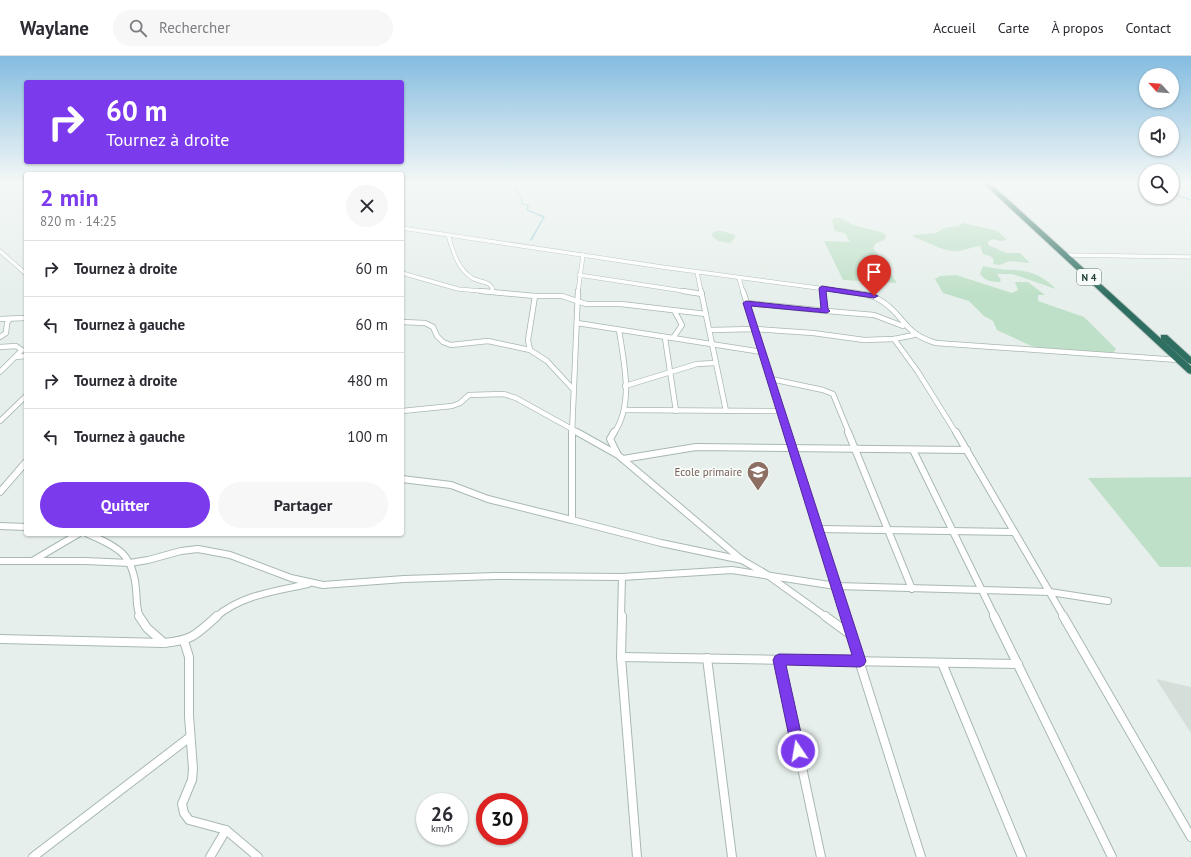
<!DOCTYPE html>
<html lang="fr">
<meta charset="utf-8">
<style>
:root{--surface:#fff;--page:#f7f7f7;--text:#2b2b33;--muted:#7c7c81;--line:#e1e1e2;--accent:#7c3aed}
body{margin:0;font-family:"PT Sans",sans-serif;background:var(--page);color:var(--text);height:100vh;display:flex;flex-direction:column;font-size:15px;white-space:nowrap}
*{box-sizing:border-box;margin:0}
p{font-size:13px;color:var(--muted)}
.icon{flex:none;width:22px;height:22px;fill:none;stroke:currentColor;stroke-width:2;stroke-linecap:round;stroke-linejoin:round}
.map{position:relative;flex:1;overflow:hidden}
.sheet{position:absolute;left:24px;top:116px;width:380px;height:364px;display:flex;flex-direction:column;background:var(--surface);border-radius:4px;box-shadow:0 1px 3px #0004}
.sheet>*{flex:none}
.top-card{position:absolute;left:24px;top:24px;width:380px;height:84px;border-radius:4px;box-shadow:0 1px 3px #0004;background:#7c3aed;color:#fff;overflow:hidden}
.needle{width:26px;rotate:296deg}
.buttons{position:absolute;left:1139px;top:12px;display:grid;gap:8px}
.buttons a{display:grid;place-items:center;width:40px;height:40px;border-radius:50%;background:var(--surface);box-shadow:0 1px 3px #0004;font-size:20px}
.speed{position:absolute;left:416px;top:737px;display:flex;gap:8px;font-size:20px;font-weight:700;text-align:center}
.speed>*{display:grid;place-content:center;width:52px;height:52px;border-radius:50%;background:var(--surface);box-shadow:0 1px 3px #0004;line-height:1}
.speed small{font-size:10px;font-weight:400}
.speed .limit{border:6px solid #d22;background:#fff;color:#111}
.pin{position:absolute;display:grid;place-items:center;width:34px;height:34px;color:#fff;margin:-41px -17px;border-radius:50% 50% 50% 0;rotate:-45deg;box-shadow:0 0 4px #0007}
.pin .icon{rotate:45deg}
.me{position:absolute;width:44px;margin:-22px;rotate:348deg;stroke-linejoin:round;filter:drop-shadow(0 0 3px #0008)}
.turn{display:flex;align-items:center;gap:14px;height:84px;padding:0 16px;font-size:18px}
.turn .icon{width:52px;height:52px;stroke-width:2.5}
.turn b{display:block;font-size:28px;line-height:34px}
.round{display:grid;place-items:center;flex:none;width:42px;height:42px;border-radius:21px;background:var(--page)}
.head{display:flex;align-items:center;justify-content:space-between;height:68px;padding:0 16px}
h1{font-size:24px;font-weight:700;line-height:30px;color:var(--accent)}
.button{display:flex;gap:8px;margin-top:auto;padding:8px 16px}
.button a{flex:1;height:46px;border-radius:24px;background:var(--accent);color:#fff;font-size:16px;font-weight:700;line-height:46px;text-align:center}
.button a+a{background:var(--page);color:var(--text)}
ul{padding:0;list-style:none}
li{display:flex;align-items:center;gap:12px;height:56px;padding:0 16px;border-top:1px solid var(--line)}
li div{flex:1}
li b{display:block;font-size:15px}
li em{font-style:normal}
header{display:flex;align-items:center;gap:24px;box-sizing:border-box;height:56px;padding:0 20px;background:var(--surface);border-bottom:1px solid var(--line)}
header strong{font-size:19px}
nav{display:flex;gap:22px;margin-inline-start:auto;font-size:14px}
.search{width:280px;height:36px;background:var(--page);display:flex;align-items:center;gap:10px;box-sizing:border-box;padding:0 14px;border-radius:22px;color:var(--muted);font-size:15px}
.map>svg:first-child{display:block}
.built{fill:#d4dfda}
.green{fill:#bfe0c8}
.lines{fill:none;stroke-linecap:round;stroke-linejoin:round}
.stream{stroke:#8ec9d4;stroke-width:1.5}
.street-far3-casing{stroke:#a8b8b2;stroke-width:4.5}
.street-far2-casing{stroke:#a8b8b2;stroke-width:6}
.street-far1-casing{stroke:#a8b8b2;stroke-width:8}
.street-casing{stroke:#a8b8b2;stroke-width:10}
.highway-casing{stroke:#c2cac8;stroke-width:2}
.street-far3{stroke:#fff;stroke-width:3.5}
.street-far2{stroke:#fff;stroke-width:4.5}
.street-far1{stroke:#fff;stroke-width:6}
.street{stroke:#fff;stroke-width:8}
.highway{fill:#2f6f62;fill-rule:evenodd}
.route{fill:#7c3aed;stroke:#51269a}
.labels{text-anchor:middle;stroke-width:3.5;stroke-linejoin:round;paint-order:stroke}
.shield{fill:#f7fbf9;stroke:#637a73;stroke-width:1}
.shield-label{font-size:10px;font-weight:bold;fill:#24423a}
.education-label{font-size:11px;fill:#785e54;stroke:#f7fbf9;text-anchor:end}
</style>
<header>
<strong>Waylane</strong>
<div class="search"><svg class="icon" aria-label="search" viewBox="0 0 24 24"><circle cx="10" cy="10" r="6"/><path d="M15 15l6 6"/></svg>Rechercher</div>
<nav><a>Accueil</a><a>Carte</a><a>À propos</a><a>Contact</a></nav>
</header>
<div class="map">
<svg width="1191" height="801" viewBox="0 0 1191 801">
<rect width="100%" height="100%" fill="#e6efeb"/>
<polygon class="built" points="1156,623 1191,631 1191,677"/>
<g class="green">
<polygon points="835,162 841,162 853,169 884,177 886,180 884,184 876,187 873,192 897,227 843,224 824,185 850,186 845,177 835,175 832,164"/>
<path d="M963,167L998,175L1007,184L1001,185L992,183L988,186V189L1006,197H1020L1030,207L1009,205L1000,209L993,208L994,204L990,200L983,198L980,190C972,191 965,194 958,195C947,197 925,185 914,181L913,179L936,177L944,172L959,170Z"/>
<polygon points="715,175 722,175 735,179 735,182 730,187 718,185 711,179"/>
<path d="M983,210C1014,218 1030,207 1056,233L1012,218H997L1001,224L1000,226C992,226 985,225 980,218Z"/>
<polygon points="956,219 1012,237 1018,234 1015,226 1028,226 1045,239 1038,239 1038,245 1084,261 1116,293 1113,297 1037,292 1027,288 997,274 993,265 984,260 969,245 943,237 935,223 940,220"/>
<polygon points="1191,421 1191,511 1160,511 1088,422"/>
</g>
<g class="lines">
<g class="stream">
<polyline points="516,127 517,138 521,140 522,148 528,149 527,154 544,161 531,184"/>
<polyline points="1122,127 1146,131"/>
<polyline points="1172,138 1191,144"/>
</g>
<g class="street-far3-casing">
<g id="street-far3">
<polyline points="402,172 662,211 848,236"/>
<path d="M448,179C453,195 457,212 472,222C480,227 492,224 493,236"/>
<polyline points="0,195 26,218"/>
<polyline points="1065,199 1191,201"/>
<polyline points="697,216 701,236"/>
<polyline points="402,217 458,233 492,236"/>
<polyline points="579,219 690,236"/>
<polyline points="739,222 743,236"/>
<polyline points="822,232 823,236"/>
<polyline points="578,236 583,199"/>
</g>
</g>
<g class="street-far2-casing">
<g id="street-far2">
<polyline points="481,235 535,240 562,240 586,248 621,248 706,258"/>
<polyline points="683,235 702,238"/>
<polyline points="701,235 726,355"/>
<polyline points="743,235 788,377"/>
<polyline points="822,235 825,254 827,255 874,259 903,270"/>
<path d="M841,235C854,237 869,237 880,244C905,259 902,277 936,287L1179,304"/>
<polyline points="747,247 827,255"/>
<polyline points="0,263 26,262"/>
<polyline points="402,266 425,267 433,271 437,280 443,286 451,289 488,285 530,294 547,305 572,332"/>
<polyline points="577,267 762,296"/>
<polyline points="710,274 755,273 813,277 864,284 894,283 914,279"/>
<polyline points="0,281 6,277 7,267 10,263"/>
<polyline points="665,282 676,355"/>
<polyline points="673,282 682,269 675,256"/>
<polyline points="894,283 918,316 956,377"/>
<polyline points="0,291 16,290 22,294 0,316"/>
<polyline points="530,294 528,284 535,240"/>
<polyline points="16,301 26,300"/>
<polyline points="771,323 823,334 833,338 849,377"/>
<polyline points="625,330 697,308 715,307"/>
<polyline points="624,354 781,355"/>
<polyline points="402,355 452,350 460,347 469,339 504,338 516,342 579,377"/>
<polyline points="0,365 26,340"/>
<polyline points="572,377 578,235"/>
<path d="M614,377C634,348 624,307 619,274"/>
</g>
</g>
<g class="street-far1-casing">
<g id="street-far1">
<polyline points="572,376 572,464 661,487 742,504"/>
<polyline points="577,376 618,399 742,504 766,518 826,561"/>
<polyline points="614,376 610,383 617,397"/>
<polyline points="787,376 846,561"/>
<polyline points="848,376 912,533"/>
<polyline points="956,376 1064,561"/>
<polyline points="913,394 995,561"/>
<polyline points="623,403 696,391 967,394"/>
<polyline points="402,423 451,429 488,443 572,464"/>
<polyline points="0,436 26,406"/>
<polyline points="0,470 26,471"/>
<polyline points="818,473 1014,476"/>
<path d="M88,478C119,491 133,499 136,533C137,543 136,552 140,561"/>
<polyline points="34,504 78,478"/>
<polyline points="0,505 85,505 130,507 148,504 181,495 198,493 230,499 291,522 323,529 404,523 496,520 622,521 732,514 836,530 1050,536 1108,545"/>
<path d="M216,561C241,539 276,535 308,528"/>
<polyline points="621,561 622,521"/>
</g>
</g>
<g class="street-casing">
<g id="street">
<polyline points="139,560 147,572 164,587"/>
<polyline points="622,560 621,601 637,801"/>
<polyline points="825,560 851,579"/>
<polyline points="845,560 921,801"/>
<polyline points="994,560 1112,801"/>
<polyline points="1063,560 1191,781"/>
<path d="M0,583L164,587C193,584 196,579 217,560"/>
<polyline points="184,585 189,601 189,660 193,713 192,724 182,748 184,757 189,764 226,774 258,801"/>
<polyline points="621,601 1018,608"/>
<polyline points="707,602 732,801"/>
<polyline points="779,603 821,801"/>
<polyline points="942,607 1022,801"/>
<polyline points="33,801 190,681"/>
<polyline points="210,801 226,774"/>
</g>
</g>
<g class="highway-casing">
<g id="highway">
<polygon points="983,127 990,127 1191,310 1191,318 1188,317"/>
<polygon points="1161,279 1167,279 1191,301 1191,308 1188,307 1161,283"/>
</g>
</g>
<use href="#street-far3" class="street-far3"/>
<use href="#street-far2" class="street-far2"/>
<use href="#street-far1" class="street-far1"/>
<use href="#street" class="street"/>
<use href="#highway" class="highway"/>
</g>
<linearGradient id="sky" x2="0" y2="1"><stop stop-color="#84bce0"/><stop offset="0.53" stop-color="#f4f8f6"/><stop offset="1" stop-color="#f4f8f6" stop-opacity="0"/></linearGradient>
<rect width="1191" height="239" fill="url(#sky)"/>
<polygon class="route" points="822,230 874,238 878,240 874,242 826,235 828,253 830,255 827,257 751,250 866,605 864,609 860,611 786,609 805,695 803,699 798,701 794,699 792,695 773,604 775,600 779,598 852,599 743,247 746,245 821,253 819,232"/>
<defs>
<g id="school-pin" transform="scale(1.15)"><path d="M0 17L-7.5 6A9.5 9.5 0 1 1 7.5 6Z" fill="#8d6e63" stroke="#f7fbf9"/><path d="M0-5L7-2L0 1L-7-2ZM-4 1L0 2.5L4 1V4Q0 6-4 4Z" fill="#fff"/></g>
</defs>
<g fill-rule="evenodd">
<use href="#school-pin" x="758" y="416"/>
</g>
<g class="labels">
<rect class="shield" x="1077" y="213" width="24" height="16" rx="3"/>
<g class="shield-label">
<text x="1089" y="225">N 4</text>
</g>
<g class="education-label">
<text x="742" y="420">Ecole primaire</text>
</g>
</g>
</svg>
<div class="buttons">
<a><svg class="needle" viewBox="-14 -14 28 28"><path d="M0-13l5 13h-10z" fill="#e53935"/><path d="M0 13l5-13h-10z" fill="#7c7c81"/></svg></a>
<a><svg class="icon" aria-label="sound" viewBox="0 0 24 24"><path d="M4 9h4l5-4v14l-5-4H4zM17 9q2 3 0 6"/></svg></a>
<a><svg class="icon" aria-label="search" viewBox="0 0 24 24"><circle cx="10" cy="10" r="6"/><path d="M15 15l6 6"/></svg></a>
</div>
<div class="speed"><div>26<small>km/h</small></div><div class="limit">30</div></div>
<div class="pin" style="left:874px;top:240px;background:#d93025"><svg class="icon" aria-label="arrive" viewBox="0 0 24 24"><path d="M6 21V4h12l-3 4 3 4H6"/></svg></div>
<svg class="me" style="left:798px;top:695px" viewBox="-20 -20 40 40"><circle r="17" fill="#7c3aed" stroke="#fff" stroke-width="3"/><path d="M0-11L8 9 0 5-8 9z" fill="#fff"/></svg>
<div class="top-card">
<div class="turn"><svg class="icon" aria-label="right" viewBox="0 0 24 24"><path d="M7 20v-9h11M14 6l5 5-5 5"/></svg><div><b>60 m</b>Tournez à droite</div></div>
</div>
<section class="sheet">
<div class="head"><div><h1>2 min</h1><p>820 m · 14:25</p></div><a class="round"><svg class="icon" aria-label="close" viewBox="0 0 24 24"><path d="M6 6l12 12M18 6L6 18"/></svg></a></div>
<ul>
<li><svg class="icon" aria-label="right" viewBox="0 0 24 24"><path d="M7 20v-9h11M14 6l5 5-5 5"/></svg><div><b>Tournez à droite</b></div><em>60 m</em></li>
<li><svg class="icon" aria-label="left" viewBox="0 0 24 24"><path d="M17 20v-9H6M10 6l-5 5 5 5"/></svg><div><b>Tournez à gauche</b></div><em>60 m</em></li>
<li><svg class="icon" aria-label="right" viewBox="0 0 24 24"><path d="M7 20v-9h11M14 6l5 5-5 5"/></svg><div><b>Tournez à droite</b></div><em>480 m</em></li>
<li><svg class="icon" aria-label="left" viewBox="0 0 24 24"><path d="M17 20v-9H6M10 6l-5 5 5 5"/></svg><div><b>Tournez à gauche</b></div><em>100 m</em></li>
</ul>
<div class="button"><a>Quitter</a><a>Partager</a></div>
</section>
</div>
